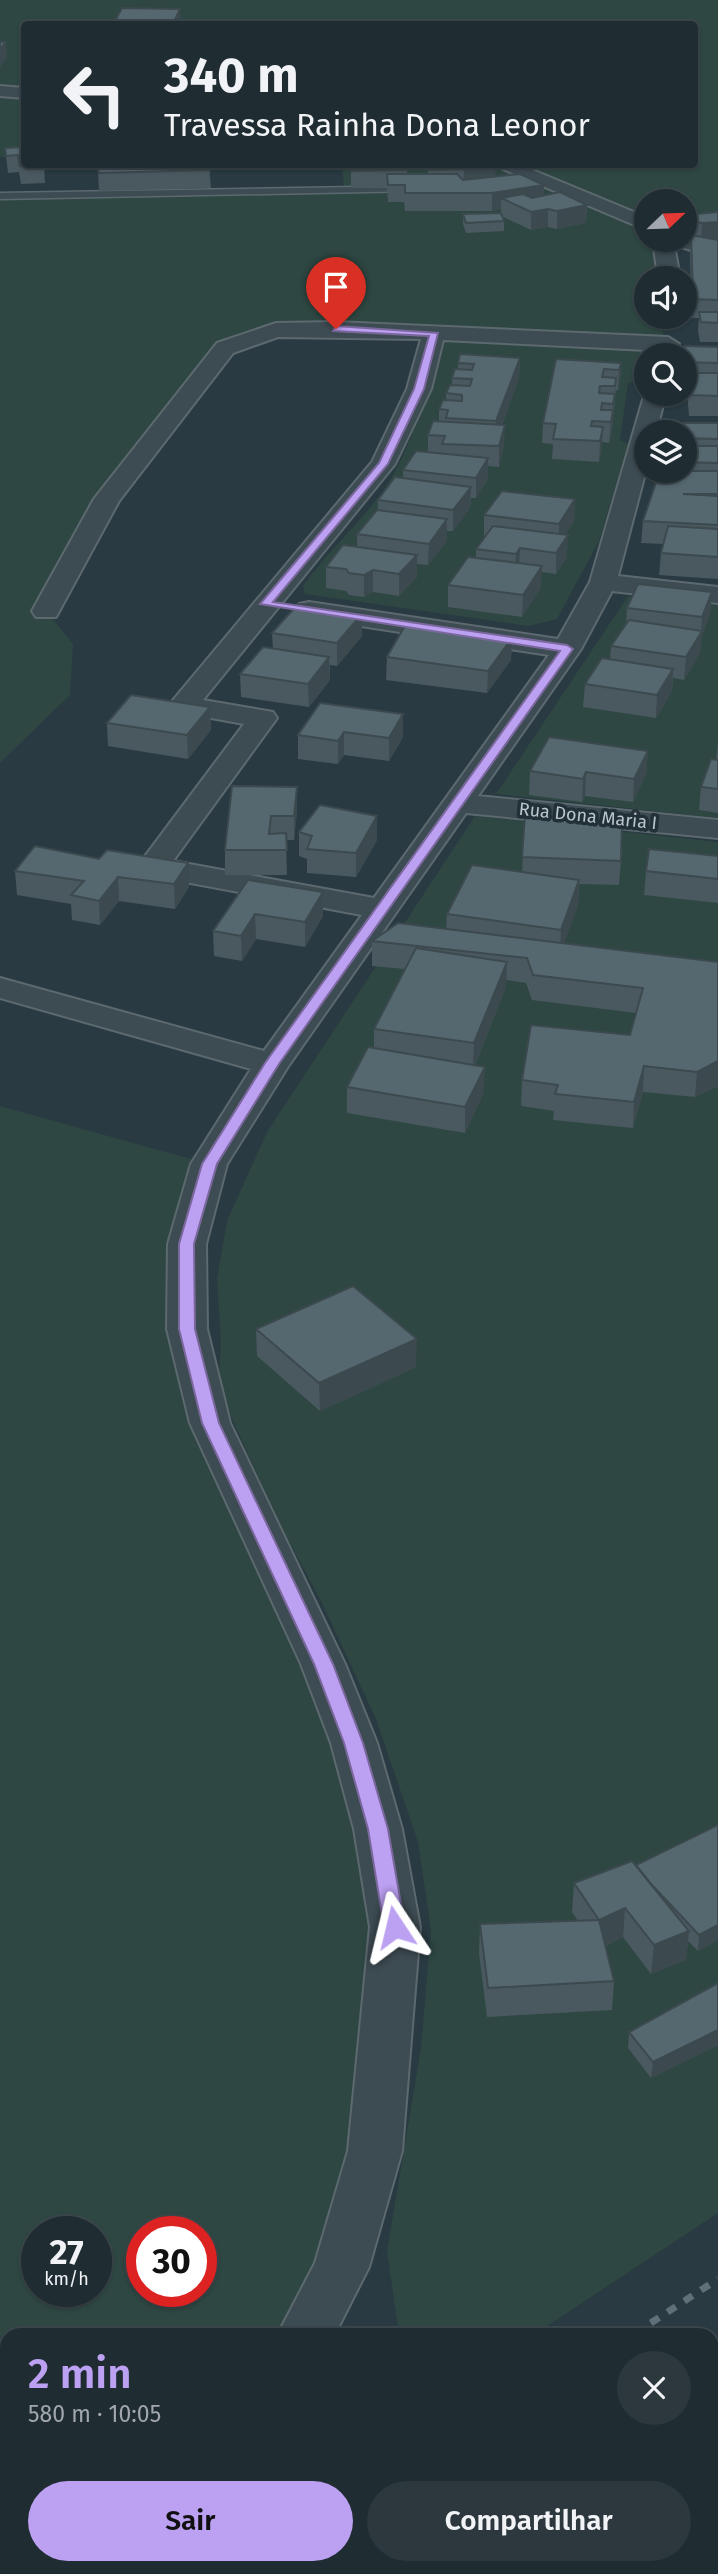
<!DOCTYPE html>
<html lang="pt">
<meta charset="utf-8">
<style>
:root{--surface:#1f2c32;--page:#2c383e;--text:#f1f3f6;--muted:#a1a7ac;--line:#3c484d;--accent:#bca0f2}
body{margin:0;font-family:"Fira Sans",sans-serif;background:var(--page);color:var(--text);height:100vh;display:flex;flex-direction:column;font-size:26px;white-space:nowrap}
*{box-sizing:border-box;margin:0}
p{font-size:23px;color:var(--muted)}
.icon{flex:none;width:38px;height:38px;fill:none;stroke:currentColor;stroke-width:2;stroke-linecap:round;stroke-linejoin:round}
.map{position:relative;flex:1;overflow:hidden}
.panel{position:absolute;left:0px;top:2328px;width:719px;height:247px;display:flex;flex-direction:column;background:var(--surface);border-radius:21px 21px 0 0;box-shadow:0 2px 5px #0004,0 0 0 2px var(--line)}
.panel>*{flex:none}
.top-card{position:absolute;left:21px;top:21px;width:677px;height:147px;border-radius:7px;box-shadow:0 2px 5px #0004,0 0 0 2px var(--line);background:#1f2c32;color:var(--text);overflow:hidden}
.needle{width:46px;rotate:67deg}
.tools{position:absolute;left:634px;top:189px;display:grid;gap:14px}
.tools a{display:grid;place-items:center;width:63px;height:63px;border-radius:50%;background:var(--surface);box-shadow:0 2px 5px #0004,0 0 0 2px var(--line);font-size:35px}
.speed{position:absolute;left:21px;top:2216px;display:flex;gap:14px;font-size:35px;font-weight:700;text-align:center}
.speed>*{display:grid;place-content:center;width:91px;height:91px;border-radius:50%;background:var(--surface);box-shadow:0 2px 5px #0004,0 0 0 2px var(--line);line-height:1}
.speed small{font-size:18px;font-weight:400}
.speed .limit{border:10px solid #d22;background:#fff;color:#111}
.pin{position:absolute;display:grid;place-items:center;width:60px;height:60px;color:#fff;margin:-72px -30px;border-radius:50% 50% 50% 0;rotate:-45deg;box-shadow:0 0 7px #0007}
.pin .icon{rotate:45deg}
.me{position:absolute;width:77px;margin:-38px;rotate:350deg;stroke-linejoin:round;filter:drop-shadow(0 0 5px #0008)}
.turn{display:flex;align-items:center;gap:24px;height:147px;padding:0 28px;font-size:32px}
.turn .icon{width:91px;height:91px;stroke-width:2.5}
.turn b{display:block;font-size:49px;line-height:60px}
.round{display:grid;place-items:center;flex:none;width:74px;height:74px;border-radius:37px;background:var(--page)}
.head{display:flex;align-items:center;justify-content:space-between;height:119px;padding:0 28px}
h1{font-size:42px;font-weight:600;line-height:52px;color:var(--accent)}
.action{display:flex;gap:14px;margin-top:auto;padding:14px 28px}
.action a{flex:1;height:80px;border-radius:42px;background:var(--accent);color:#111;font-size:28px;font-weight:600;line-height:80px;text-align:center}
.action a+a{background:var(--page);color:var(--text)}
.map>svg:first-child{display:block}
.green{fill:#2e4742;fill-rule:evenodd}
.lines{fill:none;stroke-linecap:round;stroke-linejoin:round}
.service-casing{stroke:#5c696f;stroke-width:3}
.minor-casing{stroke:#5c696f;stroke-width:4}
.tertiary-casing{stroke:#5c696f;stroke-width:4}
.service{fill:#3d4b52;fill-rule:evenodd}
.minor{fill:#3d4b52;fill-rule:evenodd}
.tertiary{fill:#3d4b52;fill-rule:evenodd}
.rail{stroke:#607079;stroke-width:7;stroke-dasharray:10 10;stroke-linecap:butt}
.wall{fill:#49595f}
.shaded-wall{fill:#3c494e}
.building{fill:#55686f;stroke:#3c494e;stroke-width:2}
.route{fill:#bca0f2;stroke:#7a689d;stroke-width:2}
.labels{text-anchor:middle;stroke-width:7;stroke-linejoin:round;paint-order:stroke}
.far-street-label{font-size:18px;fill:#bbc6cc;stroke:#223037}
</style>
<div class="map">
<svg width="718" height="2574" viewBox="0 0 718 2574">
<rect width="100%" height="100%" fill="#293a42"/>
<g class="green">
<polygon points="0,0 718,0 718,220 684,221 684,201 646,201 646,240 657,240 662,278 646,278 646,317 663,317 663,341 276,330 225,348 167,421 46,611 73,644 70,695 0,763 0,196 344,189 342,164 695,164 695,24 24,24 24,157 0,157"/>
<path d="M439,335L638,348L647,354L640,381L628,383L620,440L628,444L599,541L557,619L529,626L305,594L303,586C328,550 366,518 389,482C416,438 427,385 439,335Z"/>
<polygon points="628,596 718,605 718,818 496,794"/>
<polygon points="475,816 718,842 718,2213 535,2334 399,2334 387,2251 421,2048 431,1930 418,1842 376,1719 322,1603 276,1517 218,1387 221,1344 217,1279 227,1221 267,1132"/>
<path d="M0,1106L209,1164L187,1329L395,1927L341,2267L306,2334H7V2567H59L49,2574H0ZM37,2231H96V2291H37ZM142,2231H201V2291H142Z"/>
<polygon points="718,2382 718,2574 438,2574 448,2567 712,2567 712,2386"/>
</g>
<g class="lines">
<g class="service-casing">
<polygon id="service" points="414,186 419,189 418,191 0,199 0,193"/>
</g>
<g class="minor-casing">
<g id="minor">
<polygon points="684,235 718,245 718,258 674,245 680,278 658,278 653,240 684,240"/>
<polygon points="336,322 668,337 679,344 668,351 443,340 431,389 395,464 203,700 273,712 277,718 173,861 374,898 549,655 309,618 299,616 295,610 299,604 309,602 558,639 590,582 646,389 646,394 666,394 656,432 646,432 646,470 618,576 718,587 718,603 612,591 581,649 478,796 718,820 718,838 466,813 289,1065 227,1164 206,1244 207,1329 230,1423 345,1664 377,1743 402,1829 420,1927 402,2151 369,2267 335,2334 278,2334 315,2263 348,2151 370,1927 354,1829 331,1743 301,1664 190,1423 167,1329 168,1244 191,1164 251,1069 0,998 0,978 264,1051 362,915 153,876 142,874 137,867 244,724 173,711 169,705 372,462 407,389 421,339 278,337 233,353 119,501 56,617 36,617 32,611 94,499 217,343 276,323"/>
<polygon points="22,2567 89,2567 86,2574 19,2574"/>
</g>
</g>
<g class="tertiary-casing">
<g id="tertiary">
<polygon points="0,86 24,88 24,98 0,96"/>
<polygon points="491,164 518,164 646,217 646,230"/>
</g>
</g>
<use href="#service" class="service"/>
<use href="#minor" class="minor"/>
<use href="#tertiary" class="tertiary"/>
<g class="rail">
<polyline points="634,2334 718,2279"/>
<polyline points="277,2574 287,2567"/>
</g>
</g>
<g class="wall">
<polygon points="114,23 181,24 114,24"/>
<polygon points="22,141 44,164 45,183 21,184 19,172 8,173 5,148 23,147"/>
<polygon points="162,164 209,164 211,188 99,191 98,169 163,167"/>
<polygon points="407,164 407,174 428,174 428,164 494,164 495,177 544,185 543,196 587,205 586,223 557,229 548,227 531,230 503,217 504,221 504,231 466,233 463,224 463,214 501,213 501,209 492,211 405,211 404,202 388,202 387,188 351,188 351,171"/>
<polygon points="718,212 718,342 700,342 698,331 699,318 688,318 689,299 691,293 690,254 691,239 686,233 687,215"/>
<polygon points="718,347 718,416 689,416 687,392 688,382 684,382 684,355"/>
<polygon points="520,358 519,378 502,425 504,445 499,467 488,466 488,479 476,498 471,498 470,508 453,531 447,531 447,541 428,565 417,564 417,577 399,596 373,592 364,597 349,595 346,591 326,588 326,567 357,547 357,534 378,510 378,500 403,478 403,470 428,452 428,435 439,422 439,409 446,400 446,393 452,385 452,378 458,369 458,363"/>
<polygon points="556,359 621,363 620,382 618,390 616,390 612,431 609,443 602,442 599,462 552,459 553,444 542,443 543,423"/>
<polygon points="718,423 718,579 659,575 661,553 663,544 641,543 643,521 684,471 684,432"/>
<polygon points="575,499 574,521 565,535 567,557 556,574 541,572 541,588 522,617 448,607 448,585 476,558 476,549 485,537 484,537 484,515"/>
<polygon points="712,592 710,614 702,636 700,653 684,680 673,678 672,691 656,718 583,707 585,684 610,659 611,646 626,625 627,608"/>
<polygon points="272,633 362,636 337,666 330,665 330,680 309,707 241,697 240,674 273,649"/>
<polygon points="512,638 511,660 487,693 386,680 387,657"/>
<polygon points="320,703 403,737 389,761 344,755 338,764 298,759 298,735"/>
<polygon points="210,707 211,730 188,759 108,746 107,723"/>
<polygon points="718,740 718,813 699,810 701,787 716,760"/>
<polygon points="648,751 646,774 633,802 585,796 582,802 529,795 530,771"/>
<polygon points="297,787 297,811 294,840 286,840 287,875 225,875 225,850"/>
<polygon points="377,816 377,840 356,877 307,873 307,859 299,856 299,832"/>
<polygon points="525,816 621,861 619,885 579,884 578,905 564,943 718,962 718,1086 695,1097 643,1092 633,1128 553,1120 554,1111 521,1106 522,1080 630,1035 636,1013 532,1000 526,983 506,980 506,987 475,1065 484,1092 465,1133 347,1113 347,1087 374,1048 374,1029 405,969 372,966 372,941 446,929 447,914 522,872"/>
<polygon points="35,846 189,887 175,909 119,901 100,925 72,920 71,904 17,895 15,871"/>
<polygon points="718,856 718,903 644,895 646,871"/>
<polygon points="248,880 323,892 323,916 305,947 256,939 242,961 214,956 213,931"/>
<polygon points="256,1329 416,1367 320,1411 257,1356"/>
<polygon points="718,1825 718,1940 698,1951 688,1941 686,1960 651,1974 623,1937 605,1946 614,1981 612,2010 487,2017 479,1953 480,1924 578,1921 572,1912 574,1883 636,1865"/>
<polygon points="718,1983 718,2045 651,2078 628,2048 629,2032"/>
</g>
<g class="shaded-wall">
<polygon points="180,9 181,24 173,24"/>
<polygon points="6,42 7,58 0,67 0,49"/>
<polygon points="496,166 495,184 463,187 464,169"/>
<polygon points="544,185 543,203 501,198 501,209 492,211 492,193"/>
<polygon points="587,205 586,223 557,229 557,211"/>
<polygon points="548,209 548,227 531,230 531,212"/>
<polygon points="718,222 718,240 701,241 702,223"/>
<polygon points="520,358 519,378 496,441 496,421"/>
<polygon points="621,363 620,382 618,390 619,370"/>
<polygon points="616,378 612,431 609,443 611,422"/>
<polygon points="505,425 504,445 499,467 499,446"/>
<polygon points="603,427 602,447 599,462 600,441"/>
<polygon points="488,458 488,479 476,498 476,478"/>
<polygon points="471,487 470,508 453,531 453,510"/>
<polygon points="575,499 574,521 558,546 559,524"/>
<polygon points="447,519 447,541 428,565 429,544"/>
<polygon points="568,535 567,557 556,574 556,553"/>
<polygon points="520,548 519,570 515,576 516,554"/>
<polygon points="417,555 417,577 399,596 399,574"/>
<polygon points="542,566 541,588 522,617 523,595"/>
<polygon points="373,570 373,592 364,597 364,575"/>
<polygon points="712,592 710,614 702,636 700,653 684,680 686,657 701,632 702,617"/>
<polygon points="362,614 362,636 337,666 337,643"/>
<polygon points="512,638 511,660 487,693 488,671"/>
<polygon points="329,657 330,680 309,707 308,684"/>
<polygon points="673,669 672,691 656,718 657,695"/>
<polygon points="210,707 211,730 188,759 187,735"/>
<polygon points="403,714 403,737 389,761 389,738"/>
<polygon points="344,732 344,755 338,764 338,741"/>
<polygon points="648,751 646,774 633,802 634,779"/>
<polygon points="586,772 585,796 582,802 583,779"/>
<polygon points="297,787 297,811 294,840 294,816"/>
<polygon points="377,816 377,840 356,877 356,853"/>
<polygon points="188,863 189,887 175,909 174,884"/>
<polygon points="118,877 119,901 100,925 99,901"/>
<polygon points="579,880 578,905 560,955 561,930"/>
<polygon points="323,892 323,916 305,947 305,922"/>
<polygon points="255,914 256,939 242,961 241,936"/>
<polygon points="507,962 506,987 473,1069 474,1043"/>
<polygon points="718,1061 718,1086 695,1097 697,1072"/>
<polygon points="644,1066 643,1092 633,1128 634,1102"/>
<polygon points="485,1067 484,1092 465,1133 465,1107"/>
<polygon points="417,1339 416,1367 320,1411 319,1383"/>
<polygon points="625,1908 623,1937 597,1949 599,1920"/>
<polygon points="718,1925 718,1940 698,1951 699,1935"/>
<polygon points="689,1931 686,1960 651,1974 654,1945"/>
<polygon points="718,2030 718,2045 651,2078 653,2062"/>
</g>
<g class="building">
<polygon points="122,8 180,9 173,24 114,23"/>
<polygon points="0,42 6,42 0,49"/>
<polygon points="22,141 24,141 24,164 44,165 20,166 18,155 6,156 5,148 23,147"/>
<polygon points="163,164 209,164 210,170 99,173 98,169 163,167"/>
<polygon points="353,164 407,164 407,170 351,171"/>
<polygon points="429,164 494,164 496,166 464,169 430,170"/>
<polygon points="387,174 457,174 463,180 520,174 544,185 492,193 405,193 405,185 388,185"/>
<polygon points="560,192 587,205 557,211 548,209 531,212 501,198 523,194 532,198"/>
<polygon points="718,212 718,222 702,223 693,221 687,215"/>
<polygon points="501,213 504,221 466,223 463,214"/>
<polygon points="691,235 718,240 718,300 689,299 690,293 693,293"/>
<polygon points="699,312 718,312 718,323 701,322"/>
<polygon points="685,346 718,347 718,363 684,362 684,355 683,355"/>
<polygon points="460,354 520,358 496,421 446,418 448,410 439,409 443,400 462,401 462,395 446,393 450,385 470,386 472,379 452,378 455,369 472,370 474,364 458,363"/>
<polygon points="556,359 621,363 619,370 604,369 602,377 616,378 615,386 600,386 599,393 615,394 613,404 602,403 601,410 613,410 611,422 592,421 591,426 603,427 600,441 553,439 556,424 543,423"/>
<polygon points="689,373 718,373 718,396 691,395"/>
<polygon points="433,421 505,425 499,446 442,444 445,436 428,435"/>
<polygon points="670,423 718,423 718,439 684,438 684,432 669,432"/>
<polygon points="684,446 718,446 718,463 684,462"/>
<polygon points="416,451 488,458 476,478 403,470"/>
<polygon points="660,471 718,471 718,494 683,494 718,496 718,525 643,521"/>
<polygon points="395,477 471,487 453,510 378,500"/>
<polygon points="502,491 575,499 559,524 484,515"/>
<polygon points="377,510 447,519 429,544 357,534"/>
<polygon points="493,526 568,535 556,553 520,548 516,554 476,549"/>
<polygon points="668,526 718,529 718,557 661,553"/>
<polygon points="343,545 417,555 399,574 373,570 364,575 349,573 346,569 326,567"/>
<polygon points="468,557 542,566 523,595 448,585"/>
<polygon points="638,584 712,592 702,617 627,608"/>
<polygon points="298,604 362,614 337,643 272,633"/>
<polygon points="629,620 702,631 686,657 611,646"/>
<polygon points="407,622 512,638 488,671 387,657"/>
<polygon points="263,647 329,657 308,684 240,674"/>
<polygon points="602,658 673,669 657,695 585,684"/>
<polygon points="131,695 210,707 187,735 107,723"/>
<polygon points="320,703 403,714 389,738 344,732 338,741 298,735"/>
<polygon points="549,737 648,751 634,779 586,772 583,779 530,771"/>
<polygon points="711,759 718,760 718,789 701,787"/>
<polygon points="232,786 297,787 294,816 271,816 269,834 286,833 287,850 225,850"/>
<polygon points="320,805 377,816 356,853 307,849 312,836 299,832"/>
<polygon points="525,816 622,822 621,861 522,857"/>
<polygon points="35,846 99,859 107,850 188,863 174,884 118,877 99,901 71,895 84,881 15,871"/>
<polygon points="649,849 718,856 718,879 646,871"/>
<polygon points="472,865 579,880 561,930 447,914"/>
<polygon points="248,880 323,892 305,922 255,914 241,936 213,931"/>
<polygon points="398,923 718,962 718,1061 697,1072 644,1066 634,1102 555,1094 558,1085 522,1080 531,1025 630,1035 643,988 533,975 527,958 372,941"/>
<polygon points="416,948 507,962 474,1043 374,1029"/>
<polygon points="368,1047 485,1067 465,1107 347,1087"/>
<polygon points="353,1286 417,1339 319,1383 256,1329"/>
<polygon points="718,1825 718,1925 699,1935 652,1885 636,1865"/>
<polygon points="632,1861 689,1931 654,1945 625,1908 599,1920 614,1981 488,1988 480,1924 599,1920 574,1883"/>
<polygon points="718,1983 718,2030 653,2062 629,2032"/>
</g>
<polygon class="route" points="336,326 438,333 424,389 388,464 273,602 567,645 573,649 279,1064 217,1164 194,1244 195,1329 219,1423 333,1664 363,1743 388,1829 405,1927 402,1932 387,1932 384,1927 368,1829 344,1743 314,1664 202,1423 179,1329 179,1244 202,1164 265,1063 560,651 260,604 379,463 414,389 429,336 333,331"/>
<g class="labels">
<g class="far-street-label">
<text transform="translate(588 816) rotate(6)" y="6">Rua Dona Maria I</text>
</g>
</g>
</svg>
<div class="tools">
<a><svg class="needle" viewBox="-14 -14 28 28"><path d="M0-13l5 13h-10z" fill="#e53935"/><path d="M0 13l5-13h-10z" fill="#a1a7ac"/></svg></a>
<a><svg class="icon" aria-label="sound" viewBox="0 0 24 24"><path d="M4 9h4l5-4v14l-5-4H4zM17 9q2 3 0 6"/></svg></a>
<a><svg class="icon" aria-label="search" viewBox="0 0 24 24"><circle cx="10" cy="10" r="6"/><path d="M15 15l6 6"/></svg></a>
<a><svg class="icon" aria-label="layers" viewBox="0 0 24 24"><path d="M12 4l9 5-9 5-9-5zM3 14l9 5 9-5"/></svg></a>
</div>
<div class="speed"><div>27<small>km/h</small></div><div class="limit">30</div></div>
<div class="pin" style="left:336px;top:329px;background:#d93025"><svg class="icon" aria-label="arrive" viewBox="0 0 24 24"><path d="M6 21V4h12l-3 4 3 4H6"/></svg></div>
<svg class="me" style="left:395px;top:1927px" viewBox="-20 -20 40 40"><path d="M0-17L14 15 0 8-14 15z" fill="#bca0f2" stroke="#fff" stroke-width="4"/></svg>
<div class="top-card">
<div class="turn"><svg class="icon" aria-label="left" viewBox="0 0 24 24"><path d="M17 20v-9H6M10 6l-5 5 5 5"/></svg><div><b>340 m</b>Travessa Rainha Dona Leonor</div></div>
</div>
<section class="panel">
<div class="head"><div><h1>2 min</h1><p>580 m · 10:05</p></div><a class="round"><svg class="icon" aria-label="close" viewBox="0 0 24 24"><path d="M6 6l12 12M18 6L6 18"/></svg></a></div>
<div class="action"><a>Sair</a><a>Compartilhar</a></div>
</section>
</div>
